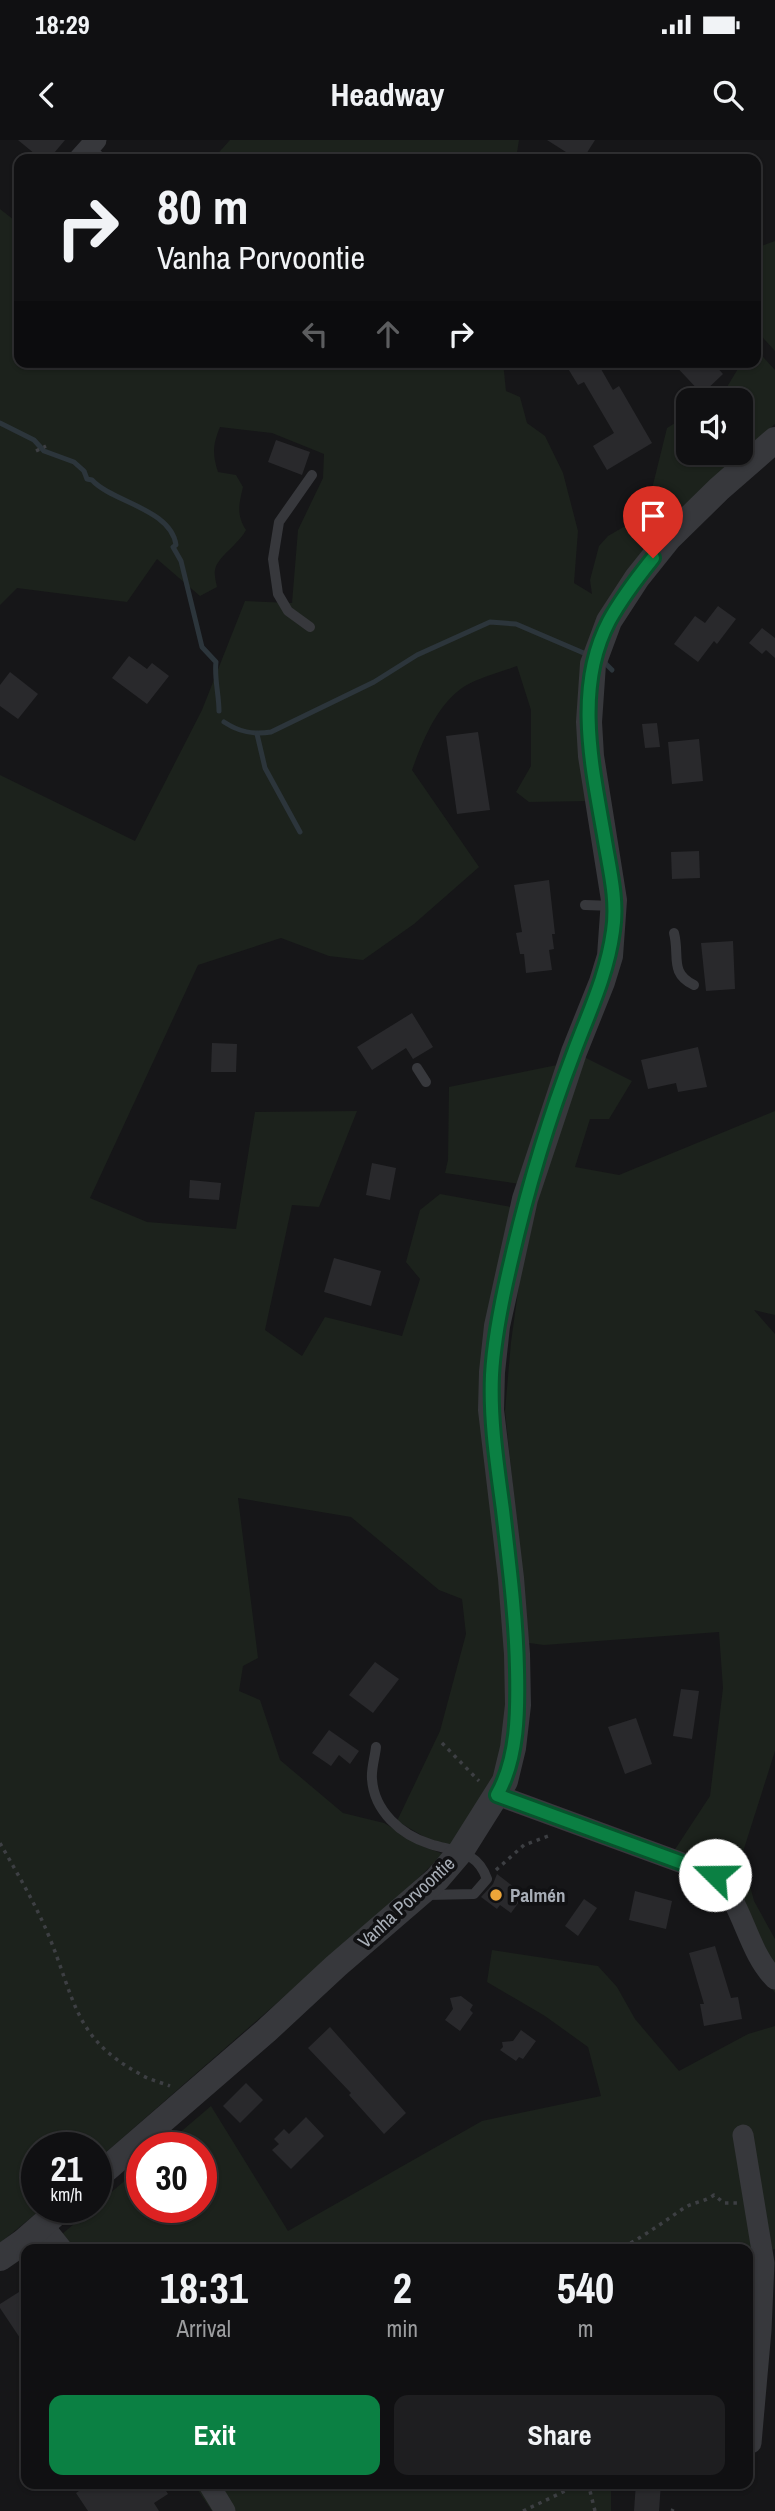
<!DOCTYPE html>
<meta charset="utf-8">
<style>
:root{--surface:#101012;--page:#1e1e20;--text:#f1f3f6;--muted:#9c9d9f;--line:#303032;--accent:#0b8043}
body{margin:0;font-family:"Archivo Narrow",sans-serif;background:var(--page);color:var(--text);height:100vh;display:flex;flex-direction:column;font-size:26px;white-space:nowrap}
*{box-sizing:border-box;margin:0}
p{font-size:23px;color:var(--muted)}
.icon{flex:none;width:38px;height:38px;fill:none;stroke:currentColor;stroke-width:2;stroke-linecap:round;stroke-linejoin:round}
.map{position:relative;flex:1;overflow:hidden}
.details{position:absolute;left:21px;top:2104px;width:732px;height:245px;display:flex;flex-direction:column;background:var(--surface);border-radius:14px;box-shadow:0 2px 5px #0004,0 0 0 2px var(--line)}
.details>*{flex:none}
.top-card{position:absolute;left:14px;top:14px;width:747px;height:214px;border-radius:14px;box-shadow:0 2px 5px #0004,0 0 0 2px var(--line);background:#101012;color:var(--text);overflow:hidden}
.fabs{position:absolute;left:676px;top:248px;display:grid;gap:14px}
.fabs a{display:grid;place-items:center;width:77px;height:77px;border-radius:14px;background:var(--surface);box-shadow:0 2px 5px #0004,0 0 0 2px var(--line);font-size:35px}
.speed{position:absolute;left:21px;top:1992px;display:flex;gap:14px;font-size:35px;font-weight:700;text-align:center}
.speed>*{display:grid;place-content:center;width:91px;height:91px;border-radius:50%;background:var(--surface);box-shadow:0 2px 5px #0004,0 0 0 2px var(--line);line-height:1}
.speed small{font-size:18px;font-weight:400}
.speed .limit{border:10px solid #d22;background:#fff;color:#111}
.pin{position:absolute;display:grid;place-items:center;width:60px;height:60px;color:#fff;margin:-72px -30px;border-radius:50% 50% 50% 0;rotate:-45deg;box-shadow:0 0 7px #0007}
.pin .icon{rotate:45deg}
.me{position:absolute;width:77px;margin:-38px;rotate:292deg;stroke-linejoin:round;filter:drop-shadow(0 0 5px #0008)}
.turn{display:flex;align-items:center;gap:24px;height:147px;padding:0 28px;font-size:32px}
.turn .icon{width:91px;height:91px;stroke-width:2.5}
.turn b{display:block;font-size:49px;line-height:60px}
.lanes{display:flex;align-items:center;height:66px;padding:0 28px;background:#0003;justify-content:center;gap:35px;direction:ltr}
.lanes .off{opacity:.35}
.eta{display:flex;justify-content:space-evenly;align-items:center;height:119px;text-align:center}
.eta b{font-size:42px;font-weight:700;line-height:49px}
.action{display:flex;gap:14px;margin-top:auto;padding:14px 28px}
.action a{flex:1;height:80px;border-radius:14px;background:var(--accent);color:#fff;font-size:28px;font-weight:700;line-height:80px;text-align:center}
.action a+a{background:var(--page);color:var(--text)}
.status{display:flex;justify-content:space-between;align-items:center;height:49px;padding:0 35px;background:var(--surface);direction:ltr}
.status svg{height:19px;fill:currentColor}
header{display:flex;justify-content:space-between;align-items:center;height:91px;padding:0 28px;background:var(--surface);font-size:32px;font-weight:700}
.map>svg:first-child{display:block}
.green{fill:#1c221c}
.lines{fill:none;stroke-linecap:round;stroke-linejoin:round}
.stream{stroke:#2c353b;stroke-width:5}
.building{fill:#29292c}
.path{stroke:#3d3f43;stroke-width:3.5;stroke-dasharray:3.5 5;stroke-linecap:butt}
.service{stroke:#37383c;stroke-width:10}
.minor{stroke:#37383c;stroke-width:21}
.tertiary{stroke:#37383c;stroke-width:26}
.route-casing{stroke:#07532c;stroke-width:18}
.route{stroke:#0b8043;stroke-width:12}
.poi-dot{fill:#eda539;stroke:#111113;stroke-width:2.5}
.labels{text-anchor:middle;stroke-width:7;stroke-linejoin:round;paint-order:stroke}
.poi-label{font-size:19px;font-weight:bold;fill:#a8aeb7;stroke:#111113;text-anchor:start}
.street-label{font-size:19px;fill:#a8aeb7;stroke:#111113}
</style>
<div class="status"><b>18:29</b><svg viewBox="0 0 49 12"><path d="M0 12V9h3v3zM5 12V6h3v6zM10 12V3h3v9zM15 12V0h3v12zM26 1h20v11H26zM47 4h2v5h-2z"/></svg></div>
<header><svg class="icon" aria-label="back" viewBox="0 0 24 24"><path d="M15 5l-7 7 7 7"/></svg>Headway<svg class="icon" aria-label="search" viewBox="0 0 24 24"><circle cx="10" cy="10" r="6"/><path d="M15 15l6 6"/></svg></header>
<div class="map">
<svg width="775" height="2371" viewBox="0 0 775 2371">
<rect width="100%" height="100%" fill="#161618"/>
<g class="green">
<polygon points="230,0 519,0 516,19 213,19"/>
<path d="M0,69L19,84V222H503L506,251L520,257L527,283L545,296L563,333L578,391L574,443L592,454L590,440L599,406L608,396L627,385L647,369L667,288L688,275V313H740V261H711L724,252L742,222H756V209L775,230V284L748,308L608,469L590,661L529,662L516,652L531,626V570L517,526C501,532 480,537 465,546C437,564 423,600 412,630L479,727L414,784L363,820L329,816L281,798L198,825L90,1058L147,1082L236,1089L255,972L357,971L319,1067L292,1065L265,1190L302,1216L325,1177L402,1196L420,1139L406,1122L420,1070L440,1054L511,1067L485,1193L509,1503V1570L496,1634L451,1705L428,1699L397,1681L440,1591L466,1494L462,1459L439,1450L351,1377L238,1358L258,1518L243,1526L239,1551L260,1560L280,1620L343,1673L384,1683L425,1707L443,1714L406,1750L96,2021V2007H37V2067H44L0,2103V635L135,701L202,570L245,461L292,463L298,390L323,338L324,314L272,293L220,287C213,304 212,314 218,332L236,335L243,347C239,364 236,374 246,390C239,404 217,417 215,430C214,435 216,442 217,447L200,456L157,419L127,462L17,448L0,465Z"/>
<polygon points="775,101 775,211 756,190 756,108"/>
<polygon points="584,917 632,941 609,979 590,979 575,1027 619,1035 775,971 775,1175 754,1170 775,1194 775,1611 742,1715 754,1761 775,1799 775,1853 752,1818 728,1749 670,1717 710,1656 723,1548 719,1492 544,1505 529,1503 505,1271 511,1202 526,1094"/>
<polygon points="557,925 520,1044 445,1033 448,1020 449,947"/>
<polygon points="492,1810 598,1826 617,1847 635,1879 679,1931 748,1894 775,1886 775,2109 747,2116 747,2109 41,2109 61,2095 142,2026 142,2067 201,2067 201,2007 163,2007 211,1966 288,2091 482,1981 601,1956 588,1907 545,1876 487,1842"/>
<polygon points="193,2343 611,2343 611,2371 212,2371"/>
</g>
<g class="lines">
<g class="stream">
<path d="M0,283L34,300L44,311L74,322L84,331L87,339L92,340C112,362 171,369 176,405L173,407L181,421L202,507L216,522C214,537 219,555 219,571"/>
<polyline points="603,521 612,530"/>
<path d="M224,582C239,592 253,595 271,592L374,542L417,515L490,482L516,484L586,514"/>
<polyline points="257,594 265,628 300,692"/>
</g>
</g>
<g class="building">
<polygon points="18,0 65,0 49,19 41,19"/>
<polygon points="547,0 595,0 583,19 577,19"/>
<polygon points="564,222 597,222 613,250 619,246 652,303 607,330 593,306 614,293 584,242 578,245"/>
<polygon points="672,222 712,222 723,234 702,254"/>
<polygon points="276,300 310,312 302,335 268,322"/>
<polygon points="718,466 736,479 717,504 714,501 698,522 674,504 695,476 705,483"/>
<polygon points="762,488 775,498 775,518 766,510 762,514 749,503"/>
<polygon points="129,516 147,529 152,523 169,536 147,564 112,538"/>
<polygon points="10,532 38,554 18,579 0,566 0,545"/>
<polygon points="657,583 660,607 645,608 642,584"/>
<polygon points="478,592 490,670 457,674 446,596"/>
<polygon points="699,599 703,641 672,644 668,602"/>
<polygon points="699,711 700,738 672,739 671,712"/>
<polygon points="549,740 555,794 552,794 554,809 549,810 552,830 526,833 524,814 520,814 516,793 522,792 514,745"/>
<polygon points="733,801 735,849 706,851 701,803"/>
<polygon points="412,873 433,907 413,919 406,908 372,930 357,907"/>
<polygon points="212,903 237,904 236,932 211,932"/>
<polygon points="698,907 707,947 678,952 676,943 648,949 641,920"/>
<polygon points="372,1023 396,1028 390,1060 366,1055"/>
<polygon points="190,1040 221,1043 219,1060 189,1058"/>
<polygon points="334,1118 381,1131 371,1166 324,1152"/>
<polygon points="375,1522 399,1539 373,1573 349,1555"/>
<polygon points="681,1549 699,1551 692,1599 673,1596"/>
<polygon points="636,1578 652,1624 625,1634 608,1587"/>
<polygon points="329,1590 359,1611 350,1624 339,1615 331,1626 312,1613"/>
<polygon points="497,1734 514,1747 509,1754 519,1762 511,1773 500,1765 497,1769 481,1757 493,1744"/>
<polygon points="635,1751 672,1761 666,1789 629,1780"/>
<polygon points="584,1759 597,1768 578,1796 565,1786"/>
<polygon points="715,1806 731,1858 738,1857 742,1879 704,1886 700,1864 704,1864 689,1813"/>
<polygon points="461,1856 473,1865 470,1870 473,1873 460,1891 445,1880 453,1869 450,1858"/>
<polygon points="330,1887 406,1973 384,1994 349,1955 351,1953 308,1908"/>
<polygon points="521,1890 536,1901 523,1919 519,1917 516,1921 500,1910 503,1907 502,1902 513,1901"/>
<polygon points="246,1943 263,1960 240,1983 223,1966"/>
<polygon points="306,1977 324,1996 291,2029 272,2010 279,2004 274,1999 284,1989 289,1994"/>
<polygon points="19,2152 26,2162 26,2207 0,2168 0,2164"/>
<polygon points="91,2343 116,2343 120,2350 130,2343 161,2343 168,2354 154,2363 159,2371 88,2371 76,2353"/>
<polygon points="636,2343 661,2343 659,2371 634,2371"/>
</g>
<g class="lines">
<g class="path">
<polyline points="36,311 46,306"/>
<polyline points="442,1603 479,1641"/>
<path d="M0,1703C17,1733 35,1763 48,1794C75,1858 73,1898 140,1934C149,1940 160,1942 170,1946"/>
<polyline points="496,1730 524,1705 551,1695"/>
<path d="M625,2109L627,2105C647,2094 665,2081 684,2068C693,2062 705,2062 714,2055L724,2063H737"/>
<polyline points="588,2343 595,2371"/>
<polyline points="523,2371 582,2343"/>
<polyline points="672,2371 673,2369"/>
</g>
<g class="service">
<polyline points="89,8 103,19"/>
<polyline points="310,487 288,471 278,454 273,419 279,382 312,335"/>
<polyline points="585,765 614,766"/>
<path d="M674,793C680,816 669,833 694,845"/>
<polyline points="417,928 426,942"/>
<path d="M376,1607C375,1617 371,1629 372,1639C374,1671 401,1695 430,1704C455,1712 477,1710 487,1739L474,1754L427,1755"/>
</g>
<g class="minor">
<polyline points="79,19 96,0"/>
<path d="M497,1655L715,1735C744,1765 747,1811 775,1839"/>
<polyline points="743,1995 764,2123 761,2190 751,2303"/>
<polyline points="42,2084 62,2109"/>
<polyline points="208,2343 225,2371"/>
</g>
<g class="tertiary">
<polyline points="96,2038 266,1891 336,1826 437,1739 461,1711 505,1641 513,1608 518,1565 517,1514 511,1438 491,1270 492,1232 497,1186 525,1059 574,912 602,842 610,816 614,760 591,616 589,582 593,524 609,481 637,438 669,398 719,349 775,300"/>
<polyline points="0,2118 23,2102 63,2067"/>
</g>
</g>
<g class="lines">
<g class="route-casing">
<path id="route" d="M653,418C637,438 621,459 609,481C574,547 592,626 604,695C609,727 618,759 613,791C607,835 589,872 574,912C548,980 527,1051 511,1121C502,1159 494,1197 492,1235C490,1280 497,1325 503,1370C509,1423 516,1476 517,1529C518,1571 518,1618 497,1655L715,1735"/>
</g>
<use href="#route" class="route"/>
</g>
<circle class="poi-dot" cx="496" cy="1755" r="7"/>
<g class="labels">
<g class="poi-label">
<text x="510" y="1762">Palmén</text>
</g>
<g class="street-label">
<text transform="translate(406 1762) rotate(-43)" y="7">Vanha Porvoontie</text>
</g>
</g>
</svg>
<div class="fabs">
<a><svg class="icon" aria-label="sound" viewBox="0 0 24 24"><path d="M4 9h4l5-4v14l-5-4H4zM17 9q2 3 0 6"/></svg></a>
</div>
<div class="speed"><div>21<small>km/h</small></div><div class="limit">30</div></div>
<div class="pin" style="left:653px;top:418px;background:#d93025"><svg class="icon" aria-label="arrive" viewBox="0 0 24 24"><path d="M6 21V4h12l-3 4 3 4H6"/></svg></div>
<svg class="me" style="left:715px;top:1735px" viewBox="-20 -20 40 40"><circle r="19" fill="#fff"/><path d="M0-13L10 11 0 6-10 11z" fill="#0b8043"/></svg>
<div class="top-card">
<div class="turn"><svg class="icon" aria-label="right" viewBox="0 0 24 24"><path d="M7 20v-9h11M14 6l5 5-5 5"/></svg><div><b>80 m</b>Vanha Porvoontie</div></div>
<div class="lanes"><svg class="icon off" aria-label="left" viewBox="0 0 24 24"><path d="M17 20v-9H6M10 6l-5 5 5 5"/></svg><svg class="icon off" aria-label="ahead" viewBox="0 0 24 24"><path d="M12 20V5M6 11l6-6 6 6"/></svg><svg class="icon" aria-label="right" viewBox="0 0 24 24"><path d="M7 20v-9h11M14 6l5 5-5 5"/></svg></div>
</div>
<section class="details">
<div class="eta">
<div><b>18:31</b><p>Arrival</p></div>
<div><b>2</b><p>min</p></div>
<div><b>540</b><p>m</p></div>
</div>
<div class="action"><a>Exit</a><a>Share</a></div>
</section>
</div>
